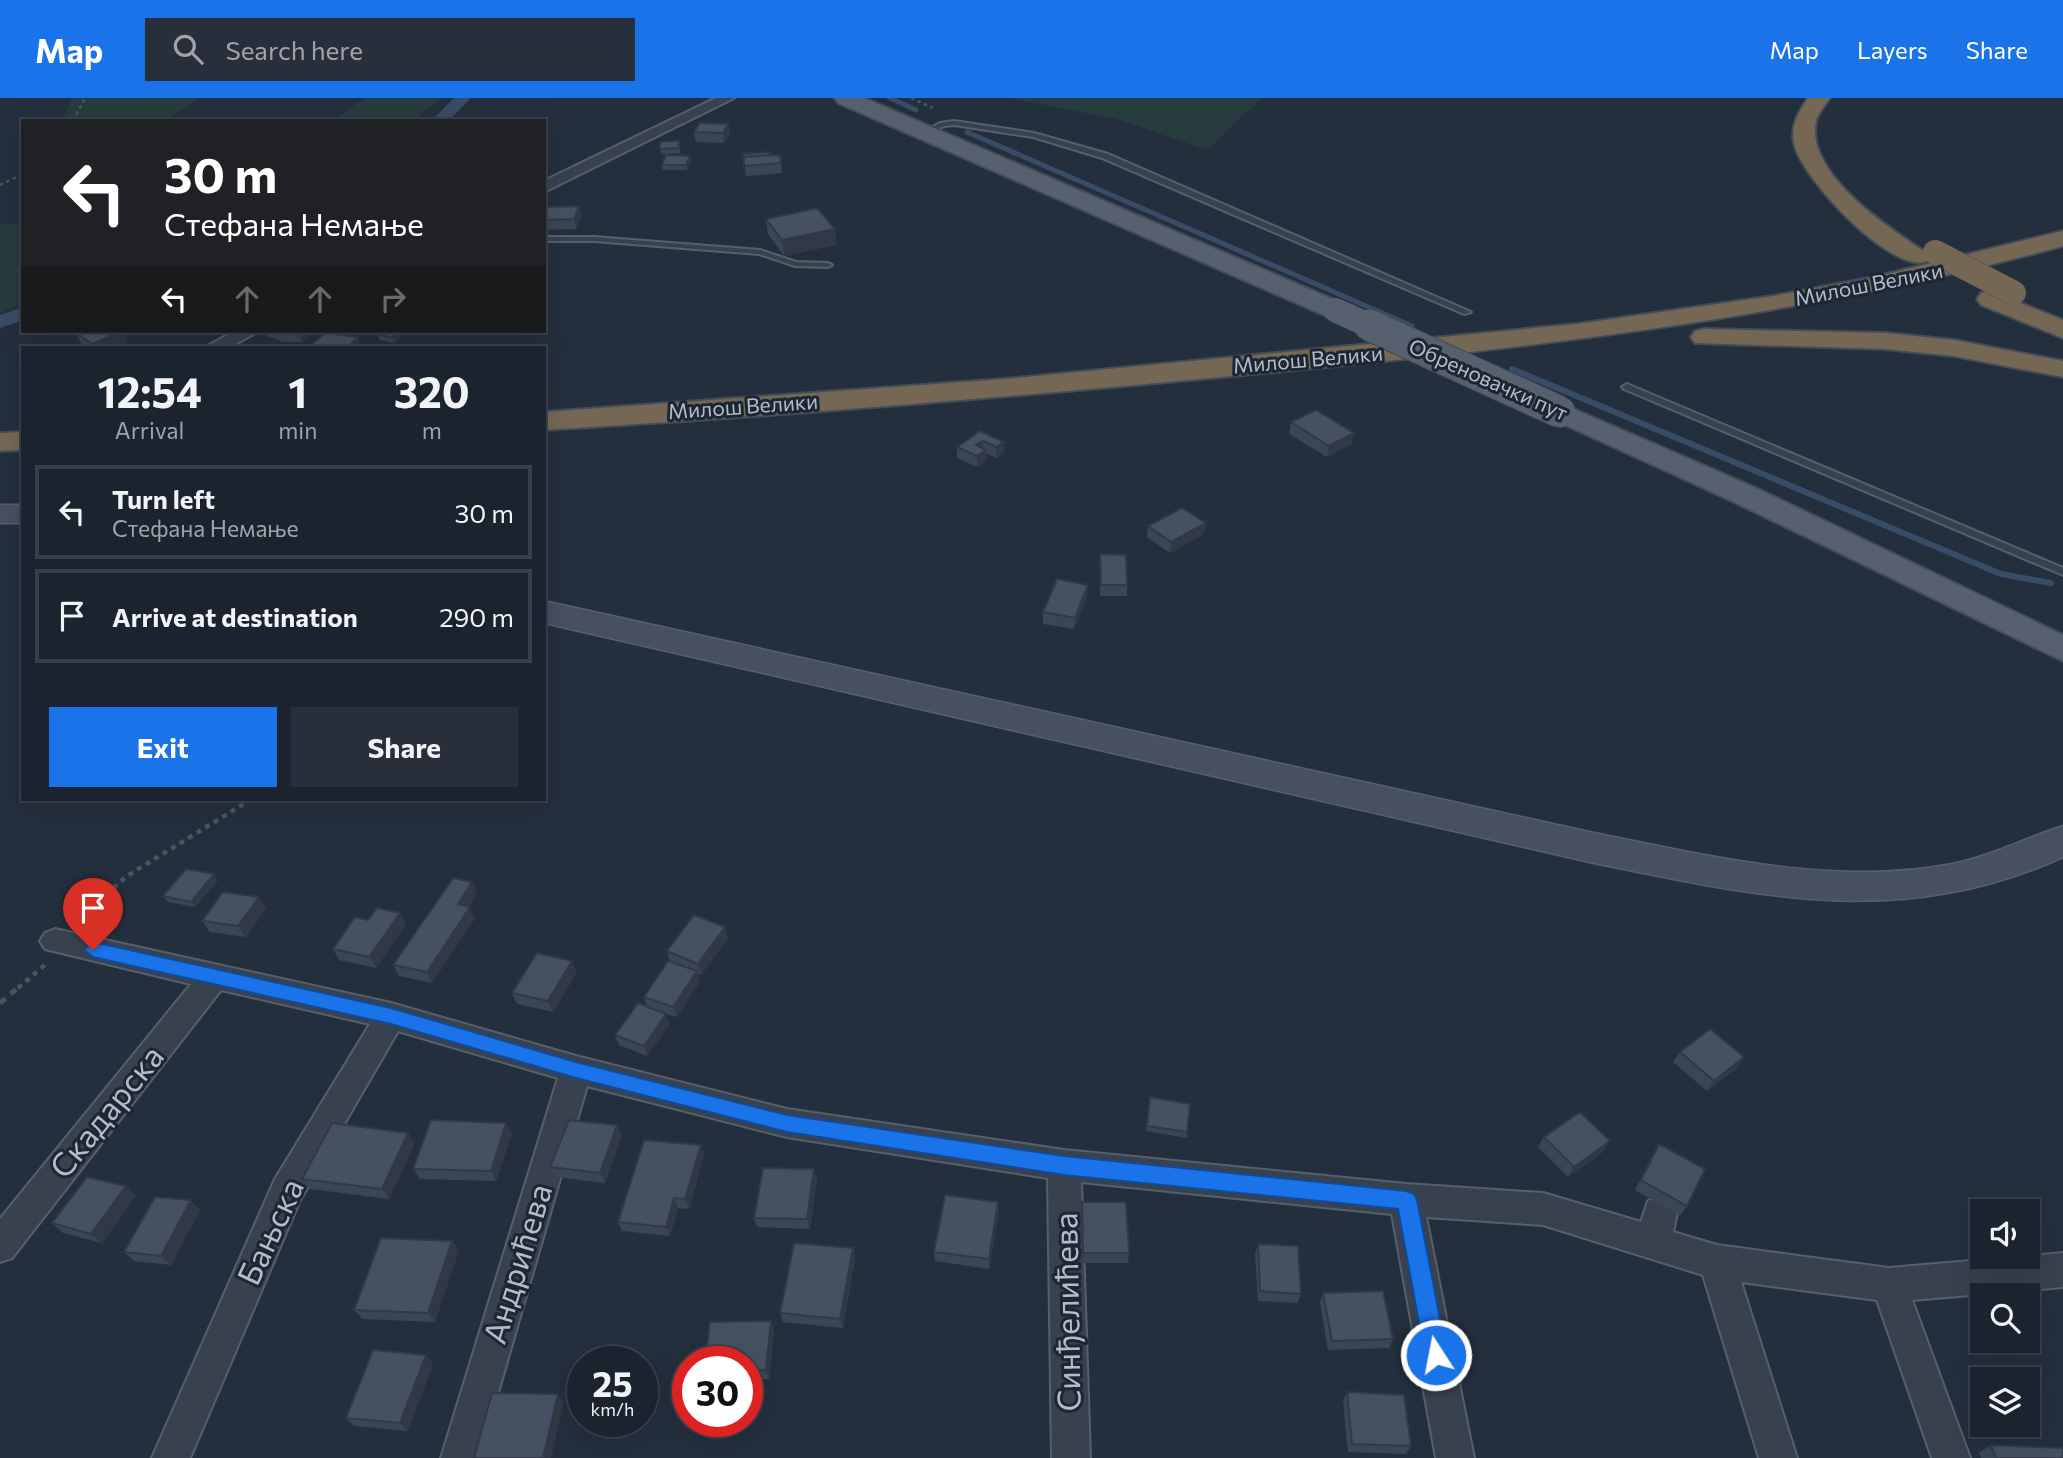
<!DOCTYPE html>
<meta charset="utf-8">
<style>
:root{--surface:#1b232e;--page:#282f3a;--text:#f1f3f6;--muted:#a0a4aa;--line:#39404a;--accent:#1a73e8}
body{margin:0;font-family:Commissioner,sans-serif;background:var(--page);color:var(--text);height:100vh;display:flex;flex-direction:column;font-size:26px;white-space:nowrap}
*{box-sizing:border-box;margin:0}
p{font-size:23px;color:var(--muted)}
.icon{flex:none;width:38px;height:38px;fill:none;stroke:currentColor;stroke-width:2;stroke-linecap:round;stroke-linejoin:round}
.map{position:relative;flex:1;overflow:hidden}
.details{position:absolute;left:21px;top:248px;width:525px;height:455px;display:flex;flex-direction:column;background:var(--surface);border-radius:0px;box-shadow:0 7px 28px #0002,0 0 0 2px var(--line)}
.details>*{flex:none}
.top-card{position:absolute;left:21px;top:21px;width:525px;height:214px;border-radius:0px;box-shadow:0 7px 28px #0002,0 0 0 2px var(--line);background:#202124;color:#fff;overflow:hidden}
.tools{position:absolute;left:1970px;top:1101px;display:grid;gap:14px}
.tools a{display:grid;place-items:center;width:70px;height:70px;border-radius:0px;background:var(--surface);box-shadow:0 7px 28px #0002,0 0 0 2px var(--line);font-size:35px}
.speed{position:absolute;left:567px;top:1248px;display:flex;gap:14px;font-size:35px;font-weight:700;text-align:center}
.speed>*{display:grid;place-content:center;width:91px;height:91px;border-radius:50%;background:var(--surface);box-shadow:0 7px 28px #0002,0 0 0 2px var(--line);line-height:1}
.speed small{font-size:18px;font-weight:400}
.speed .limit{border:10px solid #d22;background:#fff;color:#111}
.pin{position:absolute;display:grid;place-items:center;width:60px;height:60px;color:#fff;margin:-72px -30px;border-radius:50% 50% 50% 0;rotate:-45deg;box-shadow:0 0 7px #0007}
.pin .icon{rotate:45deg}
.me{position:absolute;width:77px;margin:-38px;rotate:349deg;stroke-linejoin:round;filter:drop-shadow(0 0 5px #0008)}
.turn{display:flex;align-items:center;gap:24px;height:147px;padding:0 28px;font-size:32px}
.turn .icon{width:91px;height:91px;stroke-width:2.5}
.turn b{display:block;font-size:49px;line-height:60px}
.lanes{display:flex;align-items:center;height:66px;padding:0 28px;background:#0003;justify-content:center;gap:35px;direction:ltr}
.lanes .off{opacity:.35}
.eta{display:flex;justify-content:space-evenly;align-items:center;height:119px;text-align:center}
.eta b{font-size:42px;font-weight:700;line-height:49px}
.button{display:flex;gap:14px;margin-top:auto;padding:14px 28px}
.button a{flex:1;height:80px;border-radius:0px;background:var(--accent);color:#fff;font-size:28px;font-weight:700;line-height:80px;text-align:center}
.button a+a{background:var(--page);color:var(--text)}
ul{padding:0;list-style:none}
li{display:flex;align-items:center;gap:21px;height:94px;margin:0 14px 10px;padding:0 14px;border:4px solid var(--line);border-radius:0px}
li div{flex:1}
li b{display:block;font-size:26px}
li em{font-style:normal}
header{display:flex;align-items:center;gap:42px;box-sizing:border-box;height:98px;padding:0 35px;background:var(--accent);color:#fff}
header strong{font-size:33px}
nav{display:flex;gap:38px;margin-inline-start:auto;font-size:24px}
.search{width:490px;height:63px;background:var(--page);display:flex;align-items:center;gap:18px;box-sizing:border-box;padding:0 24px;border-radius:0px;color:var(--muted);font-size:26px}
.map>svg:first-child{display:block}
.green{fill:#263c3f}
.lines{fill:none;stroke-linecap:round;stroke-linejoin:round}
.stream-far1{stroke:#394c67;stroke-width:5}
.stream{stroke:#394c67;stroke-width:6}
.canal{fill:#394c67;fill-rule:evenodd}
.service-casing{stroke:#565f6c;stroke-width:4}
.minor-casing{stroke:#565f6c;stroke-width:4}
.secondary-casing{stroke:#565f6c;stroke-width:3}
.primary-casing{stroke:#414a57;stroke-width:4}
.motorway-casing{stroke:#434c59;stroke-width:4}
.path-far2{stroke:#44595c;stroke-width:2.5;stroke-dasharray:3.5 3.5;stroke-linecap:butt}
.path-far1{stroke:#44595c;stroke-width:4.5;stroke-dasharray:5 5;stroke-linecap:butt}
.path{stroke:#44595c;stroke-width:5;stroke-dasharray:7 7;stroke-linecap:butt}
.service{fill:#38414e;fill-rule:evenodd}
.minor{fill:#38414e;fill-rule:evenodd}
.secondary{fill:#465061;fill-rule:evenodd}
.primary{fill:#56606e;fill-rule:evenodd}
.motorway{fill:#746855;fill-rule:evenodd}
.primary-bridge-far1-casing{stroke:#414a57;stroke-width:25;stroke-linecap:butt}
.primary-bridge-casing{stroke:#414a57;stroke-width:33;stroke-linecap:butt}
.motorway-bridge-casing{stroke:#434c59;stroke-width:25;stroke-linecap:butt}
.primary-bridge-far1{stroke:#56606e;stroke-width:24}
.primary-bridge{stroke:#56606e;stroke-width:31}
.motorway-bridge{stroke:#746855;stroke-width:24}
.wall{fill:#3b4654}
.shaded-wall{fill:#303945}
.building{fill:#455162;stroke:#303945;stroke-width:2}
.route{fill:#1a73e8;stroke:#114b97;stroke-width:2}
.labels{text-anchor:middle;stroke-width:6;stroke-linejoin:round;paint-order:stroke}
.far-street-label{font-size:21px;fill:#b4bcc9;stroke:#1d2633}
.near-street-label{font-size:32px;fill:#b4bcc9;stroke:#1d2633}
</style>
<header>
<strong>Map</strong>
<div class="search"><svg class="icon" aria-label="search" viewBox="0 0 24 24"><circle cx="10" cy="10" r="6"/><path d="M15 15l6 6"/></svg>Search here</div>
<nav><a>Map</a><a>Layers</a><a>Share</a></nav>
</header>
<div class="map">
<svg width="2063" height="1360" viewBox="0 0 2063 1360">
<rect width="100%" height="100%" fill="#242f3e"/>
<g class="green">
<polygon points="72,0 201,0 171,19 62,23"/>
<polygon points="365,0 441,0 413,23 331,23"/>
<polygon points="1009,0 1262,0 1207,52 1116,21"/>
<polygon points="0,125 23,127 23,206 0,215"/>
</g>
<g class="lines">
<g class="stream-far1">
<polyline points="890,0 916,12"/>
<polyline points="967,34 1412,228"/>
</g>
<polyline class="stream" points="1512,271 2001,476 2051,485"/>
<g class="canal">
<polygon points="454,0 471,0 448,23 431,23"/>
<polygon points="23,209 23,222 0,230 0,217"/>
</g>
<g class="service-casing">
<g id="service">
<polygon points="954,23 1034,35 1108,56 1471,214 1464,216 1102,60 1033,39 954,27 944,28 925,37 921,35 940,25"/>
<polygon points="544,139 594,139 760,152 796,164 828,165 832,167 828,169 795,168 759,156 594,143 544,143"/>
<polygon points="1627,286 2063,470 2063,477 1624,291 1622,289"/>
</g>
</g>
<g class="minor-casing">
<g id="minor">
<polygon points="716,0 734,0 544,94 544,83"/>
<polygon points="235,233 259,233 228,250 204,250"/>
<polygon points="55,831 391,905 576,958 787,1011 1064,1052 1406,1086 1543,1095 1641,1124 1648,1103 1660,1098 1672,1103 1677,1114 1673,1134 1717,1147 1889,1170 2063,1155 2063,1189 1912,1202 1970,1360 1932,1360 1877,1202 1741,1184 1797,1360 1759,1360 1703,1177 1543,1127 1426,1119 1474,1360 1436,1360 1392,1116 1081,1084 1090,1360 1052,1360 1048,1080 787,1039 587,988 479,1360 441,1360 558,980 398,933 300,1102 190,1360 152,1360 275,1081 370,926 221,892 12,1160 0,1164 0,1121 191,886 45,851 40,843 45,835"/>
</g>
</g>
<g class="secondary-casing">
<g id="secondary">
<rect x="0" y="407" width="23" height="18"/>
<path d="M544,503L1594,735C1709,758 1835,789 1952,766C1992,758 2025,740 2063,728V759C1902,832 1760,799 1594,765L544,525Z"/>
</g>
</g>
<g class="primary-casing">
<g id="primary">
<polygon points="835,0 864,0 1344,206 1348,212 1344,218 1326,218 838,5"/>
<polygon points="1560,305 1756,390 2063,537 2063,563 1734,404 1550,320 1545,314 1550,308"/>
</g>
</g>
<g class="motorway-casing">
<g id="motorway">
<path d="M1808,0H1830C1825,7 1818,15 1816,23C1805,76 1888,129 1925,154L1929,159L1925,164C1889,173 1801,80 1794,45C1790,27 1799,14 1808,0Z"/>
<path d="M2063,133V148C1793,221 1521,251 1243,277C1010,299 777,318 544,332V314L1005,281L1577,226L1773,198L1870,180Z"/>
<polygon points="1990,193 2063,222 2063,240 1981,207 1977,201 1981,195"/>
<polygon points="1705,231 1885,235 1954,242 2063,263 2063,279 1954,258 1885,251 1695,245 1691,239 1695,233"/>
<polygon points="23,334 23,352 0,353 0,335"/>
</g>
</g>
<g class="path-far2">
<polyline points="911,0 933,10"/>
<polyline points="73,23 85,0"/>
<polyline points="0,87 23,76"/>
</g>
<g class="path-far1">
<polyline points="76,823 127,778 250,702"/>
<polyline points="18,890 47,865"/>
</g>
<polyline class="path" points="0,905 20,888"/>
<use href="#service" class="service"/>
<use href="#minor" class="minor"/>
<use href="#secondary" class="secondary"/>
<use href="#primary" class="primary"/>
<use href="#motorway" class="motorway"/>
<g class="primary-bridge-far1-casing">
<polyline id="primary-bridge-far1" points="1335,212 1373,229"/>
</g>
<g class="primary-bridge-casing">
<polyline id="primary-bridge" points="1369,227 1560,314"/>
</g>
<g class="motorway-bridge-casing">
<polyline id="motorway-bridge" points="1935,154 2014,195"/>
</g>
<use href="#primary-bridge-far1" class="primary-bridge-far1"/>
<use href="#primary-bridge" class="primary-bridge"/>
<use href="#motorway-bridge" class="motorway-bridge"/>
</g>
<g class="wall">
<polygon points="694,34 730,36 724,45 696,44"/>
<polygon points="680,48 680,55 661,56 660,51"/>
<polygon points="743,56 780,58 782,75 746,78"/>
<polygon points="691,63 687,72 663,72 662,67"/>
<polygon points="544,109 581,118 576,131 544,132"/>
<polygon points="766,121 835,131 836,147 784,158 768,136"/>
<polygon points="261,233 310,233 311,235 302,244 283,244 263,236"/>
<polygon points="383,233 408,233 394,245 380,242 378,237"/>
<polygon points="75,234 128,244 113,250 89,250 81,245"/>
<polygon points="311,247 362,250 312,250"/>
<polygon points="1291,324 1352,346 1327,359 1289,336"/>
<polygon points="980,333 1004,344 1004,355 996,360 986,355 986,363 977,369 957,360 957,349"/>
<polygon points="1206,425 1204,436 1170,455 1147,439 1148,428"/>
<polygon points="1100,456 1127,487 1127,498 1100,498"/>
<polygon points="1087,498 1074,531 1043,526 1043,514"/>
<polygon points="218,782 195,809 168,804 163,798"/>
<polygon points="472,784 477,795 469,809 475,820 432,885 399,878 393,867"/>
<polygon points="259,799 266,810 246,839 210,834 202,823"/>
<polygon points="400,815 406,826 376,870 339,862 333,851 368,822"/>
<polygon points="728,840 701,877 697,875 700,883 677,919 666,916 669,927 647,958 619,947 615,937 647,909 644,899 670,864 667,853"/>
<polygon points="577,874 553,914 517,906 512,895"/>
<polygon points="1680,954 1744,959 1737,970 1707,993 1673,964"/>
<polygon points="1150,999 1190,1006 1187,1040 1146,1033"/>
<polygon points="512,1035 496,1083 420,1081 413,1071"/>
<polygon points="622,1037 605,1085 556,1079 550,1069"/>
<polygon points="1544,1039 1604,1053 1568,1079 1538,1049"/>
<polygon points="415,1045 389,1101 310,1091 302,1081"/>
<polygon points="1659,1046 1687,1108 1680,1118 1635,1092 1653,1056"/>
<polygon points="701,1047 704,1057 689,1111 678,1110 670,1138 622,1133 618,1124"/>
<polygon points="814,1071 817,1081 810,1131 757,1129 754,1120"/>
<polygon points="136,1098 102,1145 63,1135 52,1125"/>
<polygon points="1082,1104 1129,1155 1128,1165 1083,1165"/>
<polygon points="200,1112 171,1167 134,1163 124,1154"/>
<polygon points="999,1113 989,1171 935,1163 934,1154"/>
<polygon points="452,1143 459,1152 435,1224 362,1221 354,1212"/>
<polygon points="1258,1146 1301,1196 1298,1205 1258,1203 1255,1156"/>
<polygon points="853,1150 855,1160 843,1230 783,1224 780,1215"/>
<polygon points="1323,1195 1393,1241 1389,1250 1328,1252 1320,1204"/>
<polygon points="771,1223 774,1232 769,1281 747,1282 747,1264"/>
<polygon points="433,1266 408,1333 354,1328 346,1320"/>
<polygon points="1347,1294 1411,1348 1406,1356 1348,1354 1343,1302"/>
<polygon points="1991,1347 2063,1360 1981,1360 1979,1355"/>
</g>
<g class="shaded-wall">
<polygon points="728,26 730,36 724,45 723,35"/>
<polygon points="690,58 691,63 687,72 686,67"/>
<polygon points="579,108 581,118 576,131 574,121"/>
<polygon points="835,131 836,147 784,158 782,142"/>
<polygon points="123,233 128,244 113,250 95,250 92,246"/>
<polygon points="299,233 310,233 311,235 302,244 298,234"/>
<polygon points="400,233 408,233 394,245 392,239"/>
<polygon points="358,239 362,250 347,250"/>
<polygon points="1354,335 1352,346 1327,359 1329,348"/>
<polygon points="983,343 983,354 986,352 986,363 977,369 976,347"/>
<polygon points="1004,344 1004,355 996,360 996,349"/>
<polygon points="1206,425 1204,436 1170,455 1171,444"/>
<polygon points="1088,487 1087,498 1074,531 1075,520"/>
<polygon points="214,776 218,782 195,809 191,804"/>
<polygon points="472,784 477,795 463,817 458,806"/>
<polygon points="259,799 266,810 246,839 238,828"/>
<polygon points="470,809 475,820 432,885 427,874"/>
<polygon points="400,815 406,826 376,870 369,859"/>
<polygon points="725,829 728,840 701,877 698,866"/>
<polygon points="572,863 577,874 553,914 548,903"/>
<polygon points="697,873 700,883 677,919 673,909"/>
<polygon points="666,916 669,927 647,958 644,948"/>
<polygon points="1744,959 1737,970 1707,993 1714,983"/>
<polygon points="506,1025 512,1035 496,1083 491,1073"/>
<polygon points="617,1027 622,1037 605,1085 600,1075"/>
<polygon points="408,1035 415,1045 389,1101 382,1091"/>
<polygon points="1610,1043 1604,1053 1568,1079 1574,1069"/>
<polygon points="701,1047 704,1057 689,1111 685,1101"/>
<polygon points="814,1071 817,1081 810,1131 807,1121"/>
<polygon points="126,1088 136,1098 102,1145 91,1136"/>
<polygon points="674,1100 678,1110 670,1138 666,1129"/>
<polygon points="191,1102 200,1112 171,1167 161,1158"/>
<polygon points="998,1104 999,1113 989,1171 989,1161"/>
<polygon points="452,1143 459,1152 435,1224 428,1215"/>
<polygon points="853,1150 855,1160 843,1230 840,1221"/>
<polygon points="771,1223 774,1232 769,1281 766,1272"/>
<polygon points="426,1257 433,1266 408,1333 400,1325"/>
<polygon points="558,1296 564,1305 551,1360 543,1360"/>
</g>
<g class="building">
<polygon points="700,25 728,26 723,35 694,34"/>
<polygon points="679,43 679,50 660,51 660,44"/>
<polygon points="770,54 770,57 744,59 743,63 743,56"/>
<polygon points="666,57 690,58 686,67 662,67"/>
<polygon points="774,57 780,58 781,65 744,68 744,59"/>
<polygon points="579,108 574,121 544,122 544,109"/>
<polygon points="817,110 835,131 782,142 766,121"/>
<polygon points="79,233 123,233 92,246 75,234"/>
<polygon points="383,233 400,233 392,239 378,237"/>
<polygon points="325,235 358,239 347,250 333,250 311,247"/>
<polygon points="1316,312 1354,335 1329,348 1291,324"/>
<polygon points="980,333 1004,344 996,349 983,343 976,347 986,352 977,358 957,349"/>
<polygon points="1182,410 1206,425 1171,444 1148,428"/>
<polygon points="1100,456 1126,457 1127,487 1101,487"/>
<polygon points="1057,481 1088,487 1075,520 1043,514"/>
<polygon points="186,771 214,776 191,804 163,798"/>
<polygon points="453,780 472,784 458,806 470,809 427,874 393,867"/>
<polygon points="223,794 259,799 238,828 202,823"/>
<polygon points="377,810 400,815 369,859 333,851 355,819 368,822"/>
<polygon points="694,817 725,829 698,866 667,853"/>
<polygon points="537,855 572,863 548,903 512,895"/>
<polygon points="668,863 697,873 673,909 644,899"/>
<polygon points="638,905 666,916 644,948 615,937"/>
<polygon points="1710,931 1744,959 1714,983 1680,954"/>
<polygon points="1150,999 1190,1006 1187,1034 1147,1028"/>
<polygon points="1580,1014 1610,1043 1574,1069 1544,1039"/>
<polygon points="431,1022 506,1025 491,1073 413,1071"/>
<polygon points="569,1022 617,1027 600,1075 550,1069"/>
<polygon points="332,1025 408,1035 382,1091 302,1081"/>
<polygon points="644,1042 701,1047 685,1101 674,1100 666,1129 618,1124"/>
<polygon points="1659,1046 1705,1071 1687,1108 1641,1082"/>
<polygon points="763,1070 814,1071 807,1121 754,1120"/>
<polygon points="87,1079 126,1088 91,1136 52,1125"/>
<polygon points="945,1097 998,1104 989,1161 934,1154"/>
<polygon points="155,1099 191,1102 161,1158 124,1154"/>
<polygon points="1082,1104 1126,1104 1129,1155 1083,1155"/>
<polygon points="381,1140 452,1143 428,1215 354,1212"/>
<polygon points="794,1145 853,1150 840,1221 780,1215"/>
<polygon points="1258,1146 1298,1148 1301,1196 1260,1193"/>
<polygon points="1383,1193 1393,1241 1332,1243 1323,1195"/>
<polygon points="771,1223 766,1272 747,1273 747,1264 705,1264 710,1224"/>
<polygon points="373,1252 426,1257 400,1325 346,1320"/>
<polygon points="1347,1294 1404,1297 1411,1348 1352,1346"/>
<polygon points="492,1295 558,1296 543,1360 474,1360"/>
<polygon points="1991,1347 2063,1350 2063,1360 1996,1360"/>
</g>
<polygon class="route" points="93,844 391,910 576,964 787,1017 1064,1058 1406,1093 1414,1096 1417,1102 1447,1257 1443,1265 1436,1268 1428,1265 1425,1257 1398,1111 1064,1077 787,1034 576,980 391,926 93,859 84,852"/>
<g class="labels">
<g class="far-street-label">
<text transform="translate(1869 187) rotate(-11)" y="7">Милош Велики</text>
<text transform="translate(1308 262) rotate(-5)" y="7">Милош Велики</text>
<text transform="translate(1488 282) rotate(24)" y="7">Обреновачки пут</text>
<text transform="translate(743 309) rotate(-4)" y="7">Милош Велики</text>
</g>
<g class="near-street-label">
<text transform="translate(107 1014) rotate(-51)" y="11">Скадарска</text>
<text transform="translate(271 1134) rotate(-65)" y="11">Бањска</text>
<text transform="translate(518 1166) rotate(-73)" y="11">Андрићева</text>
<text transform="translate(1068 1214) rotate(-91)" y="11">Синђелићева</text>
</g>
</g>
</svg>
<div class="tools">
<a><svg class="icon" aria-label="sound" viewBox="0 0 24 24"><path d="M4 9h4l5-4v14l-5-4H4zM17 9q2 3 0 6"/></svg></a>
<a><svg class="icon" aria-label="search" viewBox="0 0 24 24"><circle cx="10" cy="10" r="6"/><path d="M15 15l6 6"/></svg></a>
<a><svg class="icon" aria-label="layers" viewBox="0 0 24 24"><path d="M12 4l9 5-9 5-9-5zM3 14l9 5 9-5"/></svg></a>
</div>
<div class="speed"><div>25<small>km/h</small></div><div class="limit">30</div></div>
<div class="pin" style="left:93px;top:852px;background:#d93025"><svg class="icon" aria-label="arrive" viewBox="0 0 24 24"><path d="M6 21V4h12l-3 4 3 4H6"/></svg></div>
<svg class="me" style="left:1436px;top:1257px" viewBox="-20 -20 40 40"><circle r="17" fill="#1a73e8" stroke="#fff" stroke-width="3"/><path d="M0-11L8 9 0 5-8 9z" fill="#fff"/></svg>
<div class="top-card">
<div class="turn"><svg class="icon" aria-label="left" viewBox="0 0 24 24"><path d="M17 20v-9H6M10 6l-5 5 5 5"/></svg><div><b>30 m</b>Стефана Немање</div></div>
<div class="lanes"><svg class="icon" aria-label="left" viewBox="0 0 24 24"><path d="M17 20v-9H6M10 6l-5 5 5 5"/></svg><svg class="icon off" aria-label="ahead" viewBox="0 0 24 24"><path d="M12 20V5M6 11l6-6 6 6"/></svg><svg class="icon off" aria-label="ahead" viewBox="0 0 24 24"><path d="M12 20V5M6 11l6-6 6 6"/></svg><svg class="icon off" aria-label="right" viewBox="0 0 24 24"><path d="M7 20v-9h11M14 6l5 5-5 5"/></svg></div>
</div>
<section class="details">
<div class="eta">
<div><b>12:54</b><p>Arrival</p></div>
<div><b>1</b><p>min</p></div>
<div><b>320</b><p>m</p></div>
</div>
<ul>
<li><svg class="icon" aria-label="left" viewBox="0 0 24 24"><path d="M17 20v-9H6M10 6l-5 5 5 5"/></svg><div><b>Turn left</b><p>Стефана Немање</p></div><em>30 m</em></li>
<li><svg class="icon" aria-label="arrive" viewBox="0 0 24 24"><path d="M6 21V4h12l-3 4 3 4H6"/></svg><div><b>Arrive at destination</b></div><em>290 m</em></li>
</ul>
<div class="button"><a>Exit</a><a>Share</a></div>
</section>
</div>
